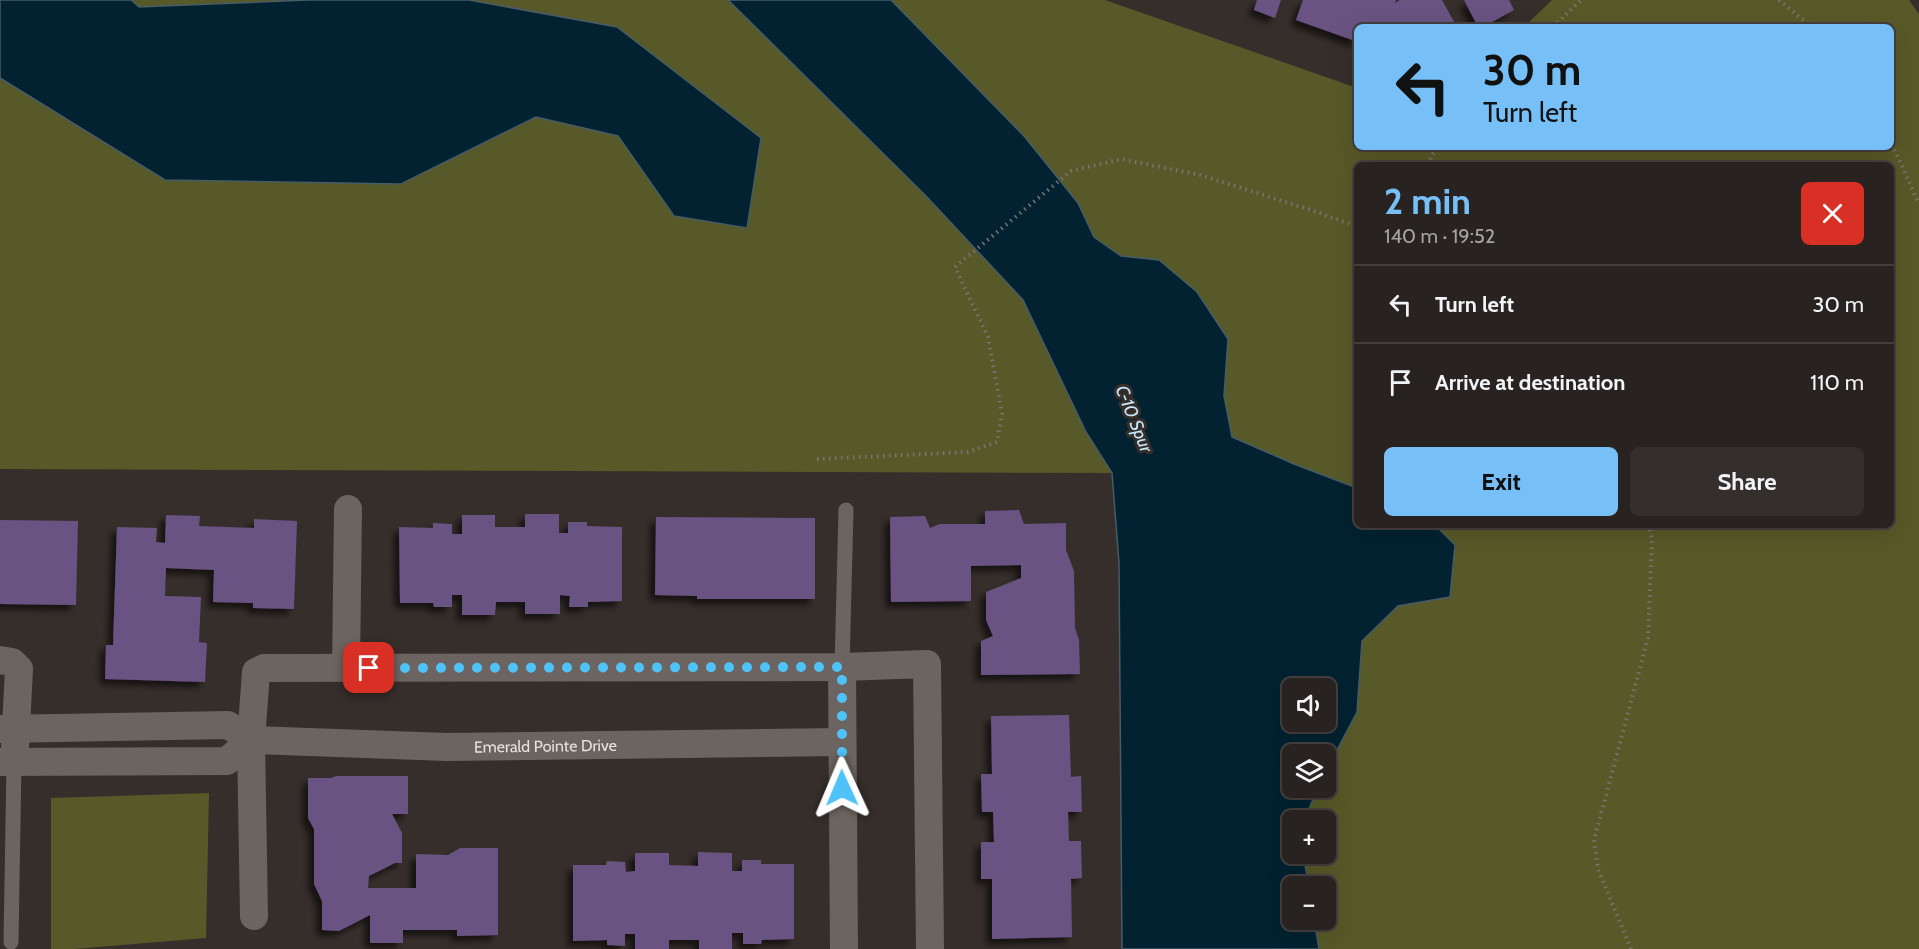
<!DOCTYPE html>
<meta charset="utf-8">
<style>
:root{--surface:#282220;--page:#342f2d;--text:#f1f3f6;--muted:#a5a4a5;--line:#443f3e;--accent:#76c0f7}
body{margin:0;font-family:Cabin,sans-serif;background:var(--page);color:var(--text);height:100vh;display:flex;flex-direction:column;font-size:22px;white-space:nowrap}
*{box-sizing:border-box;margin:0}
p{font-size:20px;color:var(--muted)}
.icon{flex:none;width:33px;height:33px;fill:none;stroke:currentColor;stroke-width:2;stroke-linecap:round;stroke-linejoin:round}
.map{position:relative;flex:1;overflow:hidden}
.drawer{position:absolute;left:1354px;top:162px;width:540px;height:366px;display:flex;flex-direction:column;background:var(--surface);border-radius:9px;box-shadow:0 6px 24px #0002,0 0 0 2px var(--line)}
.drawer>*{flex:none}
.guide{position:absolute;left:1354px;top:24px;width:540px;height:126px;border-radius:9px;box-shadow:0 6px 24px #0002,0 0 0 2px var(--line);background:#76c0f7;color:#111;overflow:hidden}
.tools{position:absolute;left:1282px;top:678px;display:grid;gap:12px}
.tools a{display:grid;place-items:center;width:54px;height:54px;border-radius:9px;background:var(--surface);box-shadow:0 6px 24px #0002,0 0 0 2px var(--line);font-size:30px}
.pin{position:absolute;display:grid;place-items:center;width:51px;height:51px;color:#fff;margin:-26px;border-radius:12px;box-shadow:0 3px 9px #0006}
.me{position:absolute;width:66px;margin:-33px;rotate:359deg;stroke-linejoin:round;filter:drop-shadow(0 0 4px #0008)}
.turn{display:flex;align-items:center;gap:21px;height:126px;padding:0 30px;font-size:27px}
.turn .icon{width:78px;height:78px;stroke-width:2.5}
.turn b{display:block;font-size:42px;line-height:51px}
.round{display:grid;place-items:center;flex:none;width:63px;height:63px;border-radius:9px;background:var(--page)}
.headline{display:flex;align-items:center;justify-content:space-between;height:102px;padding:0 30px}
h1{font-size:36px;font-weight:800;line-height:45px;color:var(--accent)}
.primary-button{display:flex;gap:12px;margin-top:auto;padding:12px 30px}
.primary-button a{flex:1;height:69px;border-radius:9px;background:var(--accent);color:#111;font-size:24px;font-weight:800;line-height:69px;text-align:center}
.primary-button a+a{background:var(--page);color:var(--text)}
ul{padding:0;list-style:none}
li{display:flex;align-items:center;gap:18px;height:78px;padding:0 30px;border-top:2px solid var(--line)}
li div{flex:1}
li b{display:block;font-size:22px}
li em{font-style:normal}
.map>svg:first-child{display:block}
.green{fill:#575928}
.water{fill:#022231;stroke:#475c65;stroke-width:1.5;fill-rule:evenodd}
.building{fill:#695282;filter:url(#shadow)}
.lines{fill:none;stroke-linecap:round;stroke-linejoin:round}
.path{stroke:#7a7370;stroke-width:4;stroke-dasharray:1.5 4.5;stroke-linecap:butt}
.service{stroke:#6c6460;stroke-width:15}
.minor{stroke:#6c6460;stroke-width:28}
.route{stroke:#4fc3f7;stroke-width:10;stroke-dasharray:0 18}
.labels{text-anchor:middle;stroke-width:6;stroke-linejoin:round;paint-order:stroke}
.street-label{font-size:16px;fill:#e7e2df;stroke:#362e2b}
.water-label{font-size:18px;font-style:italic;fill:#c7e8fb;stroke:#362e2b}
</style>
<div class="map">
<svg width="1919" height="949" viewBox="0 0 1919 949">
<defs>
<filter id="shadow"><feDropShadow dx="-5.5" dy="5.5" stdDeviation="3" flood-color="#0009"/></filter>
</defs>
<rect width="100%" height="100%" fill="#362e2b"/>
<g class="green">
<polygon points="0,0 1105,0 1357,88 1358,147 1892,147 1892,27 1524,27 1552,0 1909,0 1919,14 1919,949 1319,949 1314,920 1326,920 1326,886 1309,886 1303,854 1326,854 1326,820 1304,820 1318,788 1326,788 1326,771 1357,712 1362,641 1398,606 1450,597 1455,545 1435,525 1892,525 1892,165 1358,165 1357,488 1294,464 1232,437 1112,473 0,469"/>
<polygon points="209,793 206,938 74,949 51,949 51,798"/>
</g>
<g class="water">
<polygon points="0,0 131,0 139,7 308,0 469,0 617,27 761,138 747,228 674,216 618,136 536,117 401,184 165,180 0,78"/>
<path d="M728,0H891L1024,136L1078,203L1094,237L1121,256L1159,260L1197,292L1228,339L1224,396L1232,437L1294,464L1357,488L1358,525H1435L1455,545L1450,597L1398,606L1362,641L1357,712L1326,771V754H1293V788H1318L1304,820H1293V854H1303L1309,886H1293V920H1314L1319,949H1122L1119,563L1112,473L1086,432L1023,300L926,196ZM1293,688H1326V722H1293Z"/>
</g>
<g class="building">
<polygon points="1257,0 1281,0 1275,18 1254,10"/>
<polygon points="1303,0 1396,0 1395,3 1400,0 1442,0 1457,27 1358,27 1358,42 1296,20"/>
<polygon points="1464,0 1509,0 1514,10 1483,27 1478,27"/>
<polygon points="1019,510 1024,524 1066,523 1066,550 1074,571 1075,628 1079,640 1080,674 981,675 981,641 993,636 986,620 986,592 1021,578 1021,565 971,566 971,601 891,602 890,517 925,516 930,528 940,524 985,524 985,511"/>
<polygon points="525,514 559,514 559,533 568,533 568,522 587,522 587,526 622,527 622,601 588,602 588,607 569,607 570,596 560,595 560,614 525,614 525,602 496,602 495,615 462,615 462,595 452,595 452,607 434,607 433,603 400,603 399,527 433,528 433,523 452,524 452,534 462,534 462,515 495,515 495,527 525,527"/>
<polygon points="166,515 200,516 199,526 254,528 254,519 297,521 294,609 253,608 253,603 213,602 214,570 166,568 165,596 201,597 199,642 207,643 205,682 105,679 106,645 113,645 117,527 157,528 156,542 165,543"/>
<polygon points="656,517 815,518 815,599 697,599 697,596 655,595"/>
<polygon points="0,520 78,521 76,605 0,604"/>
<polygon points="1069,715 1071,777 1081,776 1082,812 1068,812 1069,841 1081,841 1082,878 1071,879 1072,937 992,939 992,879 981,879 981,842 994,842 993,812 982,812 981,774 992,774 991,716"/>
<polygon points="336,776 408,776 408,814 392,814 402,833 402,863 395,863 369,876 368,888 416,888 416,854 448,855 460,848 498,848 498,935 457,936 457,930 403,930 403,943 370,943 370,915 339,931 322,930 322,901 314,884 314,829 308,818 308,778 331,778"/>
<polygon points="698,852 732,853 732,871 742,871 742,860 761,860 761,864 794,864 794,939 762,940 761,944 743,944 743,933 732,933 732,949 699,949 699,940 669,940 669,949 635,949 635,934 625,934 625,946 607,945 607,940 573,941 573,865 606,865 607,861 625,862 626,872 635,871 635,853 669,853 669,865 698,866"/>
</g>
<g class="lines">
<g class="path">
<polyline points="1779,0 1812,27"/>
<polyline points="1553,27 1581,0"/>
<polyline points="1892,144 1919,204"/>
<polyline points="1428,165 1432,155 1439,147"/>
<polyline points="817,459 968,452 997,442 1002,414 988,337 955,267 1071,171 1121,159 1200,175 1317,212 1358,227"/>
<polyline points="1631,949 1598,869 1594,840 1648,638 1652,540 1649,525"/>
</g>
<g class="service">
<polyline points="842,667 846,510"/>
<polyline points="11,942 14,762"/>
</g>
<g class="minor">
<polyline points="0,660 12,662 19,669 15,748"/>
<polyline points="842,667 844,949"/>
<polyline points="346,668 348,509"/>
<path id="s1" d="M0,729L228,725L251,740L447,747L841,742"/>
<polyline points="0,762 227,761 251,740"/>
<polyline points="254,916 251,740 256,672 264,668 842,667 927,664 930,949"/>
</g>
</g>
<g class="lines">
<polyline class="route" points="369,668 842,667 842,788"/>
</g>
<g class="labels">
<g class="street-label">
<text dy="6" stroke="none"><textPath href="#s1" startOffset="550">Emerald Pointe Drive</textPath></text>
</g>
<g class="water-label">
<text transform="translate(1134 419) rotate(68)" y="6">C-10 Spur</text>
</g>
</g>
</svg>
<div class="tools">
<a><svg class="icon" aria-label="sound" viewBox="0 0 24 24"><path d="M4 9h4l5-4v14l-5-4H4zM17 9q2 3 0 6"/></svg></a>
<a><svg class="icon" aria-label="layers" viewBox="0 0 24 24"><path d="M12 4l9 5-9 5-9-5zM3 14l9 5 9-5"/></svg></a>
<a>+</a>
<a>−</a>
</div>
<div class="pin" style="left:369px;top:668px;background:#d93025"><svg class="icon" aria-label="arrive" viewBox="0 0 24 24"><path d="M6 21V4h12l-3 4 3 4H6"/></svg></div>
<svg class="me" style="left:842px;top:788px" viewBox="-20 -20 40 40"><path d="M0-17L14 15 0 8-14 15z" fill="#4fc3f7" stroke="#fff" stroke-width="4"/></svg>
<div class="guide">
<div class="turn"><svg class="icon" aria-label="left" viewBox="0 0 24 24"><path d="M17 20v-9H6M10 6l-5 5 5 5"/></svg><div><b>30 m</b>Turn left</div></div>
</div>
<section class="drawer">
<div class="headline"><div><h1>2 min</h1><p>140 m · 19:52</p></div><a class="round" style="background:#d93025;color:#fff"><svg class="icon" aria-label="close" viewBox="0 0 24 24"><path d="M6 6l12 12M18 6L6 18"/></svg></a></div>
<ul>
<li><svg class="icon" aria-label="left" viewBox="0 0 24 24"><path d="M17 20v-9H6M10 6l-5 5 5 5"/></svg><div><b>Turn left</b></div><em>30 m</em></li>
<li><svg class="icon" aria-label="arrive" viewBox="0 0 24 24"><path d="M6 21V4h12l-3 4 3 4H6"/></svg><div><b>Arrive at destination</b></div><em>110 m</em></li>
</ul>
<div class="primary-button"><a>Exit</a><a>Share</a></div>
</section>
</div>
